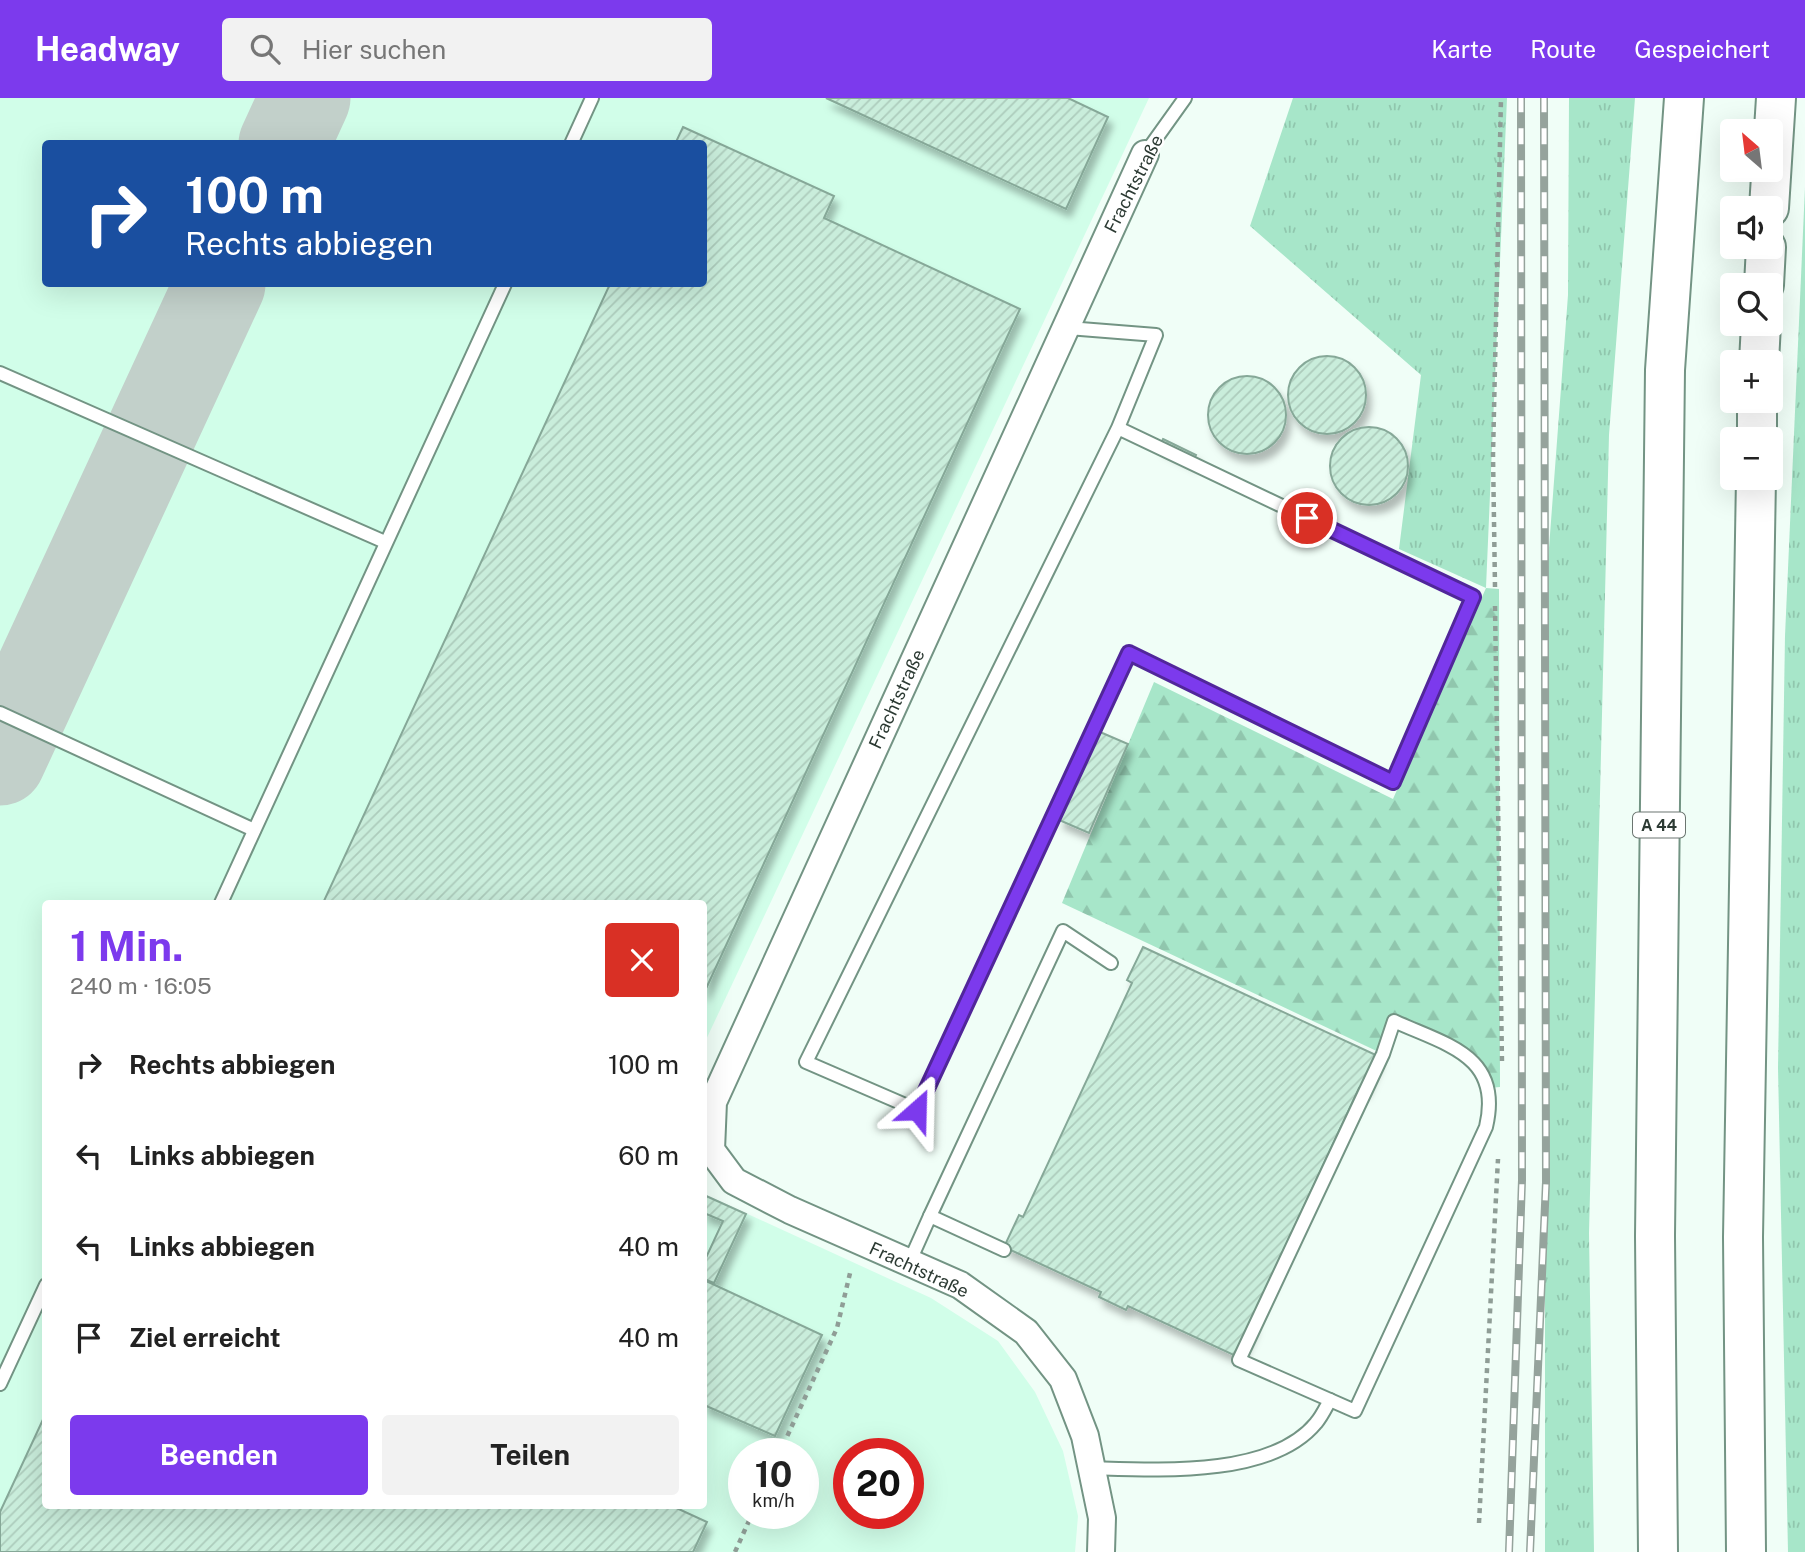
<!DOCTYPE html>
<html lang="de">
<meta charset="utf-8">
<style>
:root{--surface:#fff;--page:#f2f2f2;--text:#222;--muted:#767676;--accent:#7c3aed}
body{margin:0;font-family:"Public Sans",sans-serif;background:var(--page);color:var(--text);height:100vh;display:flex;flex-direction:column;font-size:26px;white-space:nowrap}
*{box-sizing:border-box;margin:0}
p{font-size:23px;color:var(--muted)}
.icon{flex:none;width:38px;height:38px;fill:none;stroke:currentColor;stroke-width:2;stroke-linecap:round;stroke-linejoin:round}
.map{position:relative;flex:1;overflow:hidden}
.drawer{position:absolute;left:42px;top:802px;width:665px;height:609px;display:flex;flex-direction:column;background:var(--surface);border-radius:7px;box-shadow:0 7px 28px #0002}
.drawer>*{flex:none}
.top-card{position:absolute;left:42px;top:42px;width:665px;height:147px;border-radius:7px;box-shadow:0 7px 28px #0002;background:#1a4fa0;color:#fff;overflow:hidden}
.needle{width:46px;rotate:332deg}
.tools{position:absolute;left:1720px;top:21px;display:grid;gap:14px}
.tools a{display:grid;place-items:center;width:63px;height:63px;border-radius:7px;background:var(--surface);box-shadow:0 7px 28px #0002;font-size:35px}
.speed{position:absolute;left:728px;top:1340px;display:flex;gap:14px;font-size:35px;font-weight:700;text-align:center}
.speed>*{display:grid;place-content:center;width:91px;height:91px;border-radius:50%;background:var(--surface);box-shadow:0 7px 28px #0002;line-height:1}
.speed small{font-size:18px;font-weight:400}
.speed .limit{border:10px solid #d22;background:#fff;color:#111}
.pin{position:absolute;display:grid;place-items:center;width:60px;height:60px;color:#fff;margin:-30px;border:4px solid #fff;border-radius:50%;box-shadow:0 2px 7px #0007}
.me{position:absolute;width:77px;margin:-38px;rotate:25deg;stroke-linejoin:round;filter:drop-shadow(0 0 5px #0008)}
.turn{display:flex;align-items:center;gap:24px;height:147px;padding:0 28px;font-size:32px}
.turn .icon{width:91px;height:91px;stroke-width:2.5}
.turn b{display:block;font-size:49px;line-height:60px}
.round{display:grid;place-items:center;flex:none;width:74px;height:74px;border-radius:7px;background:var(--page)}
.summary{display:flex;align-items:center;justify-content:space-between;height:119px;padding:0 28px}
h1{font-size:42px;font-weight:700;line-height:52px;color:var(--accent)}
.cta{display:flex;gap:14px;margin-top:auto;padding:14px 28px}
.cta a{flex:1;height:80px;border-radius:7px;background:var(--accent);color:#fff;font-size:28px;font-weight:700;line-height:80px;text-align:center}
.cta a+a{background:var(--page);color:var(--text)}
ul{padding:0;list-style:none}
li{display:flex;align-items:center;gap:21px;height:91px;padding:0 28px}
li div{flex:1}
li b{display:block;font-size:26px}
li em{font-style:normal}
header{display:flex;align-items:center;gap:42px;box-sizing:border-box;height:98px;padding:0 35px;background:var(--accent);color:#fff}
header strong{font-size:33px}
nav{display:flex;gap:38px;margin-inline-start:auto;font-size:24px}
.search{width:490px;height:63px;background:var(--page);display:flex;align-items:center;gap:18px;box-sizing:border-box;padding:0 24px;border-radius:7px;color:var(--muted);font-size:26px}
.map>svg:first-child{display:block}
.built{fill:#d1fee9;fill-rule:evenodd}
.grass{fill:url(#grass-tufts)}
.forest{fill:url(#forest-firs)}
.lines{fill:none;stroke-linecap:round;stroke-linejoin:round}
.taxiway{stroke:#c2d0ca;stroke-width:91}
.building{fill:url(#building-hatch);stroke:#86a898;stroke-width:2;filter:url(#shadow)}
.lane-casing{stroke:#739484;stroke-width:16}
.street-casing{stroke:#739484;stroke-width:30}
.highway-casing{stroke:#739484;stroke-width:42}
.path{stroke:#8f9d96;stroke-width:4.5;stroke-dasharray:5 5;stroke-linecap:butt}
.lane{stroke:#fff;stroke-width:12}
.street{stroke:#fff;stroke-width:26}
.highway{stroke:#fff;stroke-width:38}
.rail-casing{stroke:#95a39c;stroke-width:8}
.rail{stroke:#fff;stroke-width:5;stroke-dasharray:16;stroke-linecap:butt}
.route-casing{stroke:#51269a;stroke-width:18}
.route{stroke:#7c3aed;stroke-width:12}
.labels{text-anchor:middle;stroke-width:5;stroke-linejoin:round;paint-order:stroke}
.shield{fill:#fff;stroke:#6b7570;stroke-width:2}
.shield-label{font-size:16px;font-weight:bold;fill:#2c3a33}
.street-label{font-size:18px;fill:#2c3a33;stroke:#fff}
</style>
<header>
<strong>Headway</strong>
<div class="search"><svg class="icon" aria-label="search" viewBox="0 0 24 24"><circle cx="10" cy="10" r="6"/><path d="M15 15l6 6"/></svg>Hier suchen</div>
<nav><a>Karte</a><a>Route</a><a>Gespeichert</a></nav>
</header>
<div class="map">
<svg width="1805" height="1454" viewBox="0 0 1805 1454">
<defs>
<pattern id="grass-tufts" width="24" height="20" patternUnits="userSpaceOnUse" patternTransform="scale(1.75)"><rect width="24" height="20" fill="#a7e6c9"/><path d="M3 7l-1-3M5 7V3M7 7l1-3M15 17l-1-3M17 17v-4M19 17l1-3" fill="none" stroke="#90c6ad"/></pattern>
<pattern id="forest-firs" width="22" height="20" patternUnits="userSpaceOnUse" patternTransform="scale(1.75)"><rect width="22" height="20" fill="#a7e6c9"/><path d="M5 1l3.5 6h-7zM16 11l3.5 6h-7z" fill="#90c6ad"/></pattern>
<pattern id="building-hatch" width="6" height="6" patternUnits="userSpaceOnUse" patternTransform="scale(1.75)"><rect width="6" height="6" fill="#c9eddb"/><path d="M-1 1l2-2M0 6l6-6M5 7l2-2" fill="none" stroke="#adccbc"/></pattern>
<filter id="shadow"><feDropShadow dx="4.5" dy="8" stdDeviation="3.5" flood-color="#0004"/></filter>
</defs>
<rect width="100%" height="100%" fill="#f0fef7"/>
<path class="built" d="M0,0H1149L704,946V805H46V1407H704V1096L931,1200L998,1243L1035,1294L1063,1353L1078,1418L1075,1454H0ZM46,46H704V186H46ZM744,1356H803V1416H744ZM849,1356H908V1416H849Z"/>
<g class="grass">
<polygon points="1293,0 1507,0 1486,490 1399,451 1421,277 1250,128"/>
<polygon points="1569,0 1635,0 1609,337 1589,1135 1594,1454 1545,1454 1545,503 1568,197"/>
<polygon points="1805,89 1805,1454 1788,1454 1778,970 1785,538"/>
</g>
<polygon class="forest" points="1486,490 1499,491 1500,989 1489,990 1481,971 1394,923 1383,956 1062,805 1154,584 1393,701"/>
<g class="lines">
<g class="taxiway">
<polyline points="284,46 305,0"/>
<polyline points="0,662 220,186"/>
</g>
</g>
<g class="building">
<polygon points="826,0 1068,0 1108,19 1066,111"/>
<polygon points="683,29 834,98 824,120 1020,211 704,895 704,805 323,805 610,186 704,186 704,46 675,46"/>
<circle cx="1327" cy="297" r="39"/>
<circle cx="1247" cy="317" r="39"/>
<circle cx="1369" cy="368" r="39"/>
<polygon points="1163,341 1196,357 1193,364 1160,348"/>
<polygon points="1100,634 1128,646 1089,735 1059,722"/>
<polygon points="1143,849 1378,958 1363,992 1359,990 1250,1224 1253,1226 1238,1259 1128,1208 1126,1212 1099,1199 1101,1194 1004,1149 1019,1117 1023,1119 1132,885 1127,882"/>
<polygon points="704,1097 746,1116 714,1185 704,1181 704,1164 723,1123 704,1115"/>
<polygon points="704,1182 822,1237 775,1338 704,1307"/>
<polygon points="46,1315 46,1407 670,1407 707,1424 693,1454 0,1454 0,1414"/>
</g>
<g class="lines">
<g class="lane-casing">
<g id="lane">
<polyline points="571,46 592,0"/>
<polyline points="1145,56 1185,0"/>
<polyline points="1068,230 1156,237 1118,330 1473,499 1393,684 1129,555 917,1012 806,964 1118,330"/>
<polyline points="0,275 385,444"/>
<polyline points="0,615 254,732"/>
<polyline points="221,805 505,186"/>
<path d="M1394,923C1446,947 1503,957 1486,1029L1355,1313L1239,1262L1383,956Z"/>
<polyline points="1004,1152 930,1118 1063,833 1111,865"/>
<polyline points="909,1165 930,1118"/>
<polyline points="0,1286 46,1187"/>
<path d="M1091,1370C1154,1372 1271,1380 1316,1325C1322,1318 1326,1309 1330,1302"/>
</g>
</g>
<g class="street-casing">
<polyline id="street" points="1101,1454 1102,1420 1085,1338 1063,1281 1026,1234 960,1187 790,1112 734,1083 711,1052 713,1004 1145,56"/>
</g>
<g class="highway-casing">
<g id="highway">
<polyline points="1769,110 1776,0"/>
<polyline points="1764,187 1766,149"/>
<polyline points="1759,264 1761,226"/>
<polyline points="1757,341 1757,303"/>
<polyline points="1658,1454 1655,1138 1665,272 1684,0"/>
<polyline points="1746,1454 1743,1139 1756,380"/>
</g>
</g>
<g class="path">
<polyline points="1495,489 1493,357 1501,0"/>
<polyline points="1495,508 1502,965"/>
<polyline points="779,1356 837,1230 851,1171"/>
<polyline points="1479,1425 1498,1061"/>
<polyline points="735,1454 752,1416"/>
</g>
<use href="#lane" class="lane"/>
<use href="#street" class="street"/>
<use href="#highway" class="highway"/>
<g class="rail-casing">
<g id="rail">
<polyline points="1509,1454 1522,1082 1521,0"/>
<polyline points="1530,1454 1546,1084 1544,0"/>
</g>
</g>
<use href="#rail" class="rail"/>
</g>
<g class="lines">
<g class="route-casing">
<polyline id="route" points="917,1012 1129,555 1393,684 1473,499 1307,420"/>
</g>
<use href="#route" class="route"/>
</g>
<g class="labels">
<rect class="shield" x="1633" y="714.5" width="52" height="25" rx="5"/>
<g class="shield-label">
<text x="1659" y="733">A 44</text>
</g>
<g class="street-label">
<text transform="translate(1134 86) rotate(-63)" y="6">Frachtstraße</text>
<text transform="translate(897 601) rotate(-65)" y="6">Frachtstraße</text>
<text transform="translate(919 1172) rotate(25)" y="6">Frachtstraße</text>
</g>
</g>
</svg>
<div class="tools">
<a><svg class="needle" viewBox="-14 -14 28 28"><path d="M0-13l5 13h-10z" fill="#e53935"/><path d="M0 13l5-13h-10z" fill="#767676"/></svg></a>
<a><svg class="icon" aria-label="sound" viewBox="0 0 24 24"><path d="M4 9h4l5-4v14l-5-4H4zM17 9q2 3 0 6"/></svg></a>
<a><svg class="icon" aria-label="search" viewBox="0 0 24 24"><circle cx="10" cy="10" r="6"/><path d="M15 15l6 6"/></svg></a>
<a>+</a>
<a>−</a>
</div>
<div class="speed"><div>10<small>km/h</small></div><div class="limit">20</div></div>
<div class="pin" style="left:1307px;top:420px;background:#d93025"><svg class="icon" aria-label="arrive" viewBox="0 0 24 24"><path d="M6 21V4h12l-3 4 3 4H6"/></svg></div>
<svg class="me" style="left:917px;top:1012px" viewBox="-20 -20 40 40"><path d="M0-17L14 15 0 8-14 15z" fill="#7c3aed" stroke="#fff" stroke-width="4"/></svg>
<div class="top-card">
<div class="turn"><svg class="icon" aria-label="right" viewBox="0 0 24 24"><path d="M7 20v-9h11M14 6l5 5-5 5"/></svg><div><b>100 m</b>Rechts abbiegen</div></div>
</div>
<section class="drawer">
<div class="summary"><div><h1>1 Min.</h1><p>240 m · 16:05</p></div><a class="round" style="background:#d93025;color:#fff"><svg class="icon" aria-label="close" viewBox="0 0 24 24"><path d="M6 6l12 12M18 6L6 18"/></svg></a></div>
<ul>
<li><svg class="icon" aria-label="right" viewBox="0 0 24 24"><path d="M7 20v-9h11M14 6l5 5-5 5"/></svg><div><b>Rechts abbiegen</b></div><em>100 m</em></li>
<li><svg class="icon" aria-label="left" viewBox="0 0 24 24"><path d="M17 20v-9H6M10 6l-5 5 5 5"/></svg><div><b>Links abbiegen</b></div><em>60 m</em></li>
<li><svg class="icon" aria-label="left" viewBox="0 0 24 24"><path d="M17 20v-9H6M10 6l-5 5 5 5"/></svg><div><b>Links abbiegen</b></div><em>40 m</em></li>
<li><svg class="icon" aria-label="arrive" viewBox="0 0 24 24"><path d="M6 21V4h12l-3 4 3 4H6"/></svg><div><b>Ziel erreicht</b></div><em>40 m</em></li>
</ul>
<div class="cta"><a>Beenden</a><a>Teilen</a></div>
</section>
</div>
